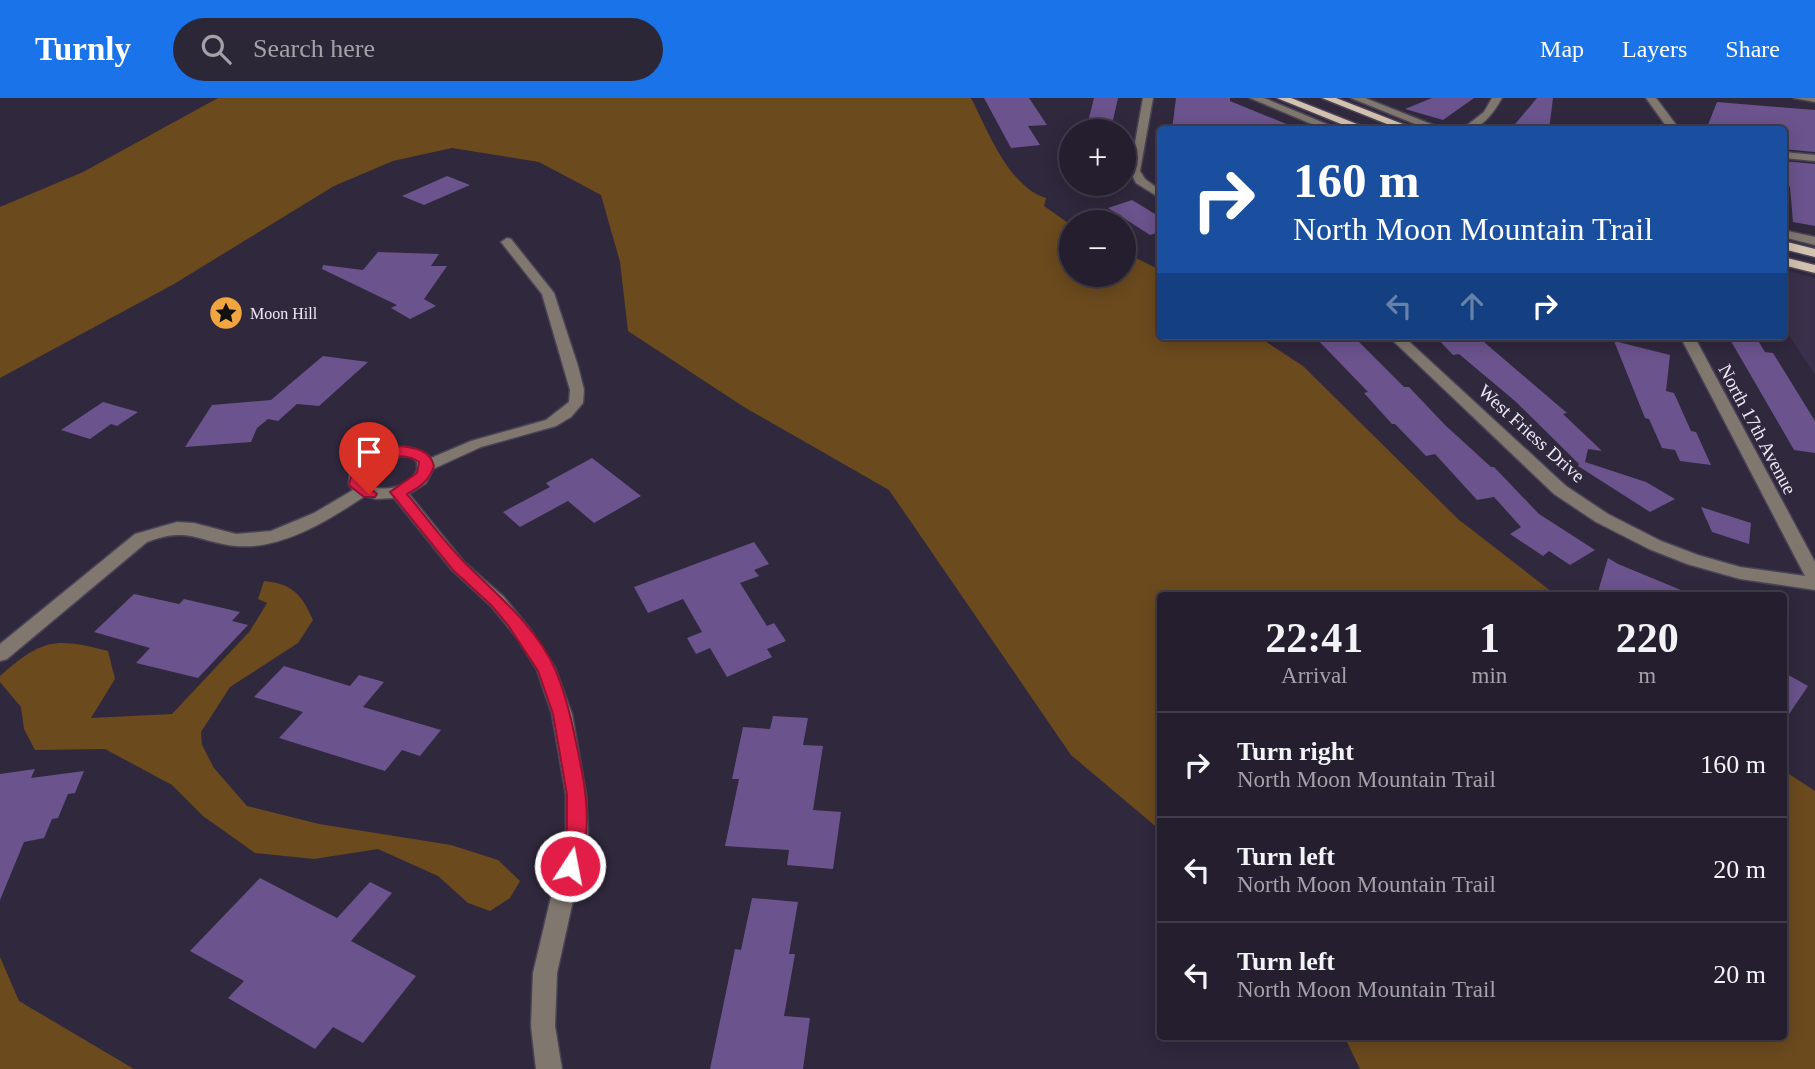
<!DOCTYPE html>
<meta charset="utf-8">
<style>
:root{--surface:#241e2e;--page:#2c2736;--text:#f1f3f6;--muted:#a3a2aa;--line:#413c4a;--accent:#1a73e8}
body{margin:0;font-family:Georgia,serif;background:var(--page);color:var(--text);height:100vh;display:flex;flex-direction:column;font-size:26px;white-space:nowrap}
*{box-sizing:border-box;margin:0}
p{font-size:23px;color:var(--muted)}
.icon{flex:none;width:38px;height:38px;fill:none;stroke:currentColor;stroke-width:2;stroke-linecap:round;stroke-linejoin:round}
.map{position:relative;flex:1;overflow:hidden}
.drawer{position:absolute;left:1157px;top:494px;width:630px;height:448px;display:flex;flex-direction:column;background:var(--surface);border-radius:7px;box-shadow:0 4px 18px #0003,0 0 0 2px var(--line)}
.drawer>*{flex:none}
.top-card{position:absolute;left:1157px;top:28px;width:630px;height:214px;border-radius:7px;box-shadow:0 4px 18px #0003,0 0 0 2px var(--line);background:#1a4fa0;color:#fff;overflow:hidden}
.fabs{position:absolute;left:1059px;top:21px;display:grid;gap:14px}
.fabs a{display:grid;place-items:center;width:77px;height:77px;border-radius:50%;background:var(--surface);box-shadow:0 4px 18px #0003,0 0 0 2px var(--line);font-size:35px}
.pin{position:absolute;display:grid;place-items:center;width:60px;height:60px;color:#fff;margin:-72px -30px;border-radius:50% 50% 50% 0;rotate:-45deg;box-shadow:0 0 7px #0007}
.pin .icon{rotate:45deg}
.me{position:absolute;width:77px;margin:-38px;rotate:11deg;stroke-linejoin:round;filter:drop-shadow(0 0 5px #0008)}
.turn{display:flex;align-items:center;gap:24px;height:147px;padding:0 21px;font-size:32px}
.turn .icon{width:91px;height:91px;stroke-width:2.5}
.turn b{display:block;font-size:49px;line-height:60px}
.lanes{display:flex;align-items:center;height:66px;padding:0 21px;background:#0003;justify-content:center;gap:35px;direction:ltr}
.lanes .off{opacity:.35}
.eta{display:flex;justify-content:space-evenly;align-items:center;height:119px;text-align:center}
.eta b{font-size:42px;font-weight:600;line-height:49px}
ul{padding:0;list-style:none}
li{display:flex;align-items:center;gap:21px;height:105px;padding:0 21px;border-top:2px solid var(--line)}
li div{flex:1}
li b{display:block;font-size:26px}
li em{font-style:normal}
header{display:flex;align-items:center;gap:42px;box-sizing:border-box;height:98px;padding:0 35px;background:var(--accent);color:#fff}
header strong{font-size:33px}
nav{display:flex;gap:38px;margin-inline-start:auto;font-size:24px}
.search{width:490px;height:63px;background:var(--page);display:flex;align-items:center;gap:18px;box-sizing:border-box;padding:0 24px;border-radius:38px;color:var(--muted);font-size:26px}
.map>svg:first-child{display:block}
.built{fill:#3b304b}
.green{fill:#6b4a1e}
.building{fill:#6b538d}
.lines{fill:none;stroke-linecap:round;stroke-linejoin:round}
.minor-casing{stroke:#4a4357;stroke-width:3}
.major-casing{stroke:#4a4357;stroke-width:3}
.minor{fill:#80776e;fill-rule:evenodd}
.major{fill:#d3c2b0;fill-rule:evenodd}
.route{fill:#e11d48;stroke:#92132f;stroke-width:2}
.labels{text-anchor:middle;stroke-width:5;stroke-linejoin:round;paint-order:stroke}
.far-poi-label{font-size:16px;fill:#ede8f6;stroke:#30283d;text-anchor:start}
.street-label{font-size:19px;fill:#ede8f6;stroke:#30283d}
</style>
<header>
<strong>Turnly</strong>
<div class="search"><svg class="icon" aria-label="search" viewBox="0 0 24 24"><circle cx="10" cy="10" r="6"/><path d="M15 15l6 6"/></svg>Search here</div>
<nav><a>Map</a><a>Layers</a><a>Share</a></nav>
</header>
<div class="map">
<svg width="1815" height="971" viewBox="0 0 1815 971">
<rect width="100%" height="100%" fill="#30283d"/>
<polygon class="built" points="1783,172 1815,180 1815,277 1783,228"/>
<g class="green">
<path d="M218,0H971C988,33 1009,89 1046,100L1044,108L1071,127V177H1124V154L1160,172V238H1257L1303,268L1458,421L1556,497H1160V732L1071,657L889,392L744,309L628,233L620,164L601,97L539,64L452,50L393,63L334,88L174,186L0,280V109L83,74Z"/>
<path d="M264,483C293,486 302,497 313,522L298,545L230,589L201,634L202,647L214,670L247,708L319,726L451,747L498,762L520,783L510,800L490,813L468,805L438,778L378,751L314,761L255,755L203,718L172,687L105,651L35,652L24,631L21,609L0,584V578C42,541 55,539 108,553L115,581L91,620L172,616L250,533L267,505L258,501Z"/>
<polygon points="1783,672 1815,693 1815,971 1360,971 1344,938 1783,938"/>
<polygon points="0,859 19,903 134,971 0,971"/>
</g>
<g class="building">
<polygon points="984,0 1029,0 1047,27 1028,28 1040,47 1011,50"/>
<polygon points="1094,0 1118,0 1111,31 1087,28"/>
<polygon points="1176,0 1230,0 1230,3 1301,32 1172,32"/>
<polygon points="1432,0 1474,0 1443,22 1405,11"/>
<polygon points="1537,0 1553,0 1549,32 1510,32"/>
<polygon points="1717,4 1815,12 1815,54 1783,51 1783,32 1706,32"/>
<polygon points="1783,63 1815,66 1815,128 1793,124 1790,89 1783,80"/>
<polygon points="447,78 470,87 424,107 402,98"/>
<polygon points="1132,102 1160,119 1160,134 1150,137 1108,110"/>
<polygon points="378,154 439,156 431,168 447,168 424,201 436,208 410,221 391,210 397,207 322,171 323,167 363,172"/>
<polygon points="1314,238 1353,238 1404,289 1409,289 1445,327 1491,369 1494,369 1539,416 1595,452 1570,467 1549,453 1543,458 1510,436 1521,429 1494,399 1477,402 1435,356 1426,358 1395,326 1392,326 1364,295 1368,294"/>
<polygon points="1435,238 1477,238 1567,315 1563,316 1602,353 1588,351 1585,364 1646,384 1675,401 1650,414 1578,368 1579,366 1515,303 1459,256 1453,257"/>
<polygon points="1728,238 1757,241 1765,254 1773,255 1815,323 1815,355 1794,352"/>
<polygon points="1614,243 1670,257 1666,293 1674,295 1691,333 1696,334 1711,367 1680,363 1675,352 1662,350 1649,321 1645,320"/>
<polygon points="323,258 368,264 319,308 297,306 278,323 268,321 257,330 251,344 185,349 212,307 271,302"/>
<polygon points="103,304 138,314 117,328 111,326 90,341 61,332"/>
<polygon points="592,360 641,398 594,425 568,403 520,429 503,414 550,389 546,385"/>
<polygon points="1701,409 1751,425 1749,446 1712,434"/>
<polygon points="754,444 769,466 754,472 759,478 740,485 767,528 774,525 786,543 767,551 772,559 727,579 710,550 696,556 687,540 702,534 683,501 648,515 634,489"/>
<polygon points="1608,460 1618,466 1693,497 1597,497"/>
<polygon points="134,496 179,506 184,501 240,514 232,523 248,527 198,580 136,565 150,550 94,534"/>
<polygon points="284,568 350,588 359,577 384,584 363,609 441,632 420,658 402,652 385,673 279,640 303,614 254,599"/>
<polygon points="1783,574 1808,588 1783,625"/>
<polygon points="773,618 808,620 803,647 823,648 813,712 841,714 833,771 787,767 789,752 725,748 739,681 732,681 743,629 770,631"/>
<polygon points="35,671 31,680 84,673 75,695 68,696 58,720 52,721 44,740 24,744 0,802 0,676"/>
<polygon points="260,780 337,820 370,784 392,795 351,843 416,878 363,945 333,929 315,951 228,900 244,883 190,853"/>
<polygon points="752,800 798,804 789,856 795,856 784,918 810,920 803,971 710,971 735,851 741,852"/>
</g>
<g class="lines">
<g class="minor-casing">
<g id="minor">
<polygon points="1143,0 1153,0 1140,73 1145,81 1160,92 1160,100 1136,85 1130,73"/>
<polygon points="1250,0 1264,0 1341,32 1326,32"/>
<polygon points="1351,0 1365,0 1446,32 1430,32"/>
<path d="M1492,0H1502C1492,17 1482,32 1461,32L1484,14Z"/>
<polygon points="1646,0 1656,0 1680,32 1669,32"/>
<polygon points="1794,0 1815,0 1815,4"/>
<polygon points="1783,54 1815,57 1815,63 1783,60"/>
<polygon points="1783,132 1815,139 1815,147 1783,139"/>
<path d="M507,140L511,141L554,195L578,268L584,292L583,305L571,319L556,328L481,349L433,371L426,385L409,396L464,464L504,499L530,531L555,570L572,616L586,697L588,735L557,875L555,928L562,971H536L531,928L533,875L566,735V697L552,616L537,572L518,541L492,509L452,472L394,400L376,401L365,398C329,422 282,452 236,448C198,444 189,428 147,444L7,561L0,563V546L135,436L177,424L194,425L236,436L271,433L314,415L353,392L349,387C349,382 349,375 352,371C368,348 412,341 431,360L471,343L546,322L569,304L570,292L542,196L501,144ZM401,358L412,359L417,364V373C408,390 381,396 365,385L366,376L376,366Z"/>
<polygon points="1388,238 1403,238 1566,388 1608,416 1661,443 1698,457 1740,469 1805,478 1680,238 1694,238 1815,464 1815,492 1740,481 1687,466 1649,451 1596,424 1554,396"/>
</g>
</g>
<g class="major-casing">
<g id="major">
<polygon points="1277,0 1291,0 1372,32 1356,32"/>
<polygon points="1322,0 1336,0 1418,32 1402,32"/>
<polygon points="1783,143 1815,151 1815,159 1783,151"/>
<polygon points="1783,159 1815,167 1815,175 1783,167"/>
</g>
</g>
<use href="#minor" class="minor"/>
<use href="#major" class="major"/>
</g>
<path class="route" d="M401,348C416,350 430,352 434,368C429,383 420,389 407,396C426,419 444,444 465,465C497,497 536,528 555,571C569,604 575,639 582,674C588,706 591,743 577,774L570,777L563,774L560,768L567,735V697L553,616L538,573L508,527L492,508L453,472L390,394L417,375L419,364C401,351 366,362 364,385L377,396L375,399H364L349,387C353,359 377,355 401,348Z"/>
<defs>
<g id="sight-disc" transform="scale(1.75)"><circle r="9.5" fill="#f1a540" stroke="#30283d"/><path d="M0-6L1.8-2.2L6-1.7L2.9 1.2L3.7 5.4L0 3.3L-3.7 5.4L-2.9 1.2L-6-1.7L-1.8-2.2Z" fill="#111"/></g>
</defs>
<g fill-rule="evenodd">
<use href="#sight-disc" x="226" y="215"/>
</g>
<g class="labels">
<g class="far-poi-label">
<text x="250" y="221">Moon Hill</text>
</g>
<g class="street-label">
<text transform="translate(1758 331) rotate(62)" y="7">North 17th Avenue</text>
<text transform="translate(1532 335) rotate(42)" y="7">West Friess Drive</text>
</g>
</g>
</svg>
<div class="fabs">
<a>+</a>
<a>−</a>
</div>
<div class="pin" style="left:369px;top:396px;background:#d93025"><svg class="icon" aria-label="arrive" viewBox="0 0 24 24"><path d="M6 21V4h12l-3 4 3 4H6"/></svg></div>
<svg class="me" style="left:570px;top:768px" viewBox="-20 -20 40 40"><circle r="17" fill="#e11d48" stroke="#fff" stroke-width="3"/><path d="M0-11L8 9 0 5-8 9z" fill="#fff"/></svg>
<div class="top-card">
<div class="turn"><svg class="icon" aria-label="right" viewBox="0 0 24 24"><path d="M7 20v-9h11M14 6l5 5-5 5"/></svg><div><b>160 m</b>North Moon Mountain Trail</div></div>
<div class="lanes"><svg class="icon off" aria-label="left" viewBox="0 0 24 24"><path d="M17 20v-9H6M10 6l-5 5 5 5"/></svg><svg class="icon off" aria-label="ahead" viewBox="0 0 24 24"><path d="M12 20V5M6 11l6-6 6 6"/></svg><svg class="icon" aria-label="right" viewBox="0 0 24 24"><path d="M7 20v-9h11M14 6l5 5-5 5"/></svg></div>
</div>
<section class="drawer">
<div class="eta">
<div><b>22:41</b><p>Arrival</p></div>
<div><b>1</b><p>min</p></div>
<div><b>220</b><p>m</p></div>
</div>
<ul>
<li><svg class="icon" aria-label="right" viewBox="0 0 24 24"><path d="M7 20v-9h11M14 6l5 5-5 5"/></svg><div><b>Turn right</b><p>North Moon Mountain Trail</p></div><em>160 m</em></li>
<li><svg class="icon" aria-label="left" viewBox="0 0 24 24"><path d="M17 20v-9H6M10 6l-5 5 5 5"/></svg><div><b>Turn left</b><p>North Moon Mountain Trail</p></div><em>20 m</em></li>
<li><svg class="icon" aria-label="left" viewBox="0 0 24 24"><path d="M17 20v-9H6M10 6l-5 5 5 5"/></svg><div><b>Turn left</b><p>North Moon Mountain Trail</p></div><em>20 m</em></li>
</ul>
</section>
</div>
